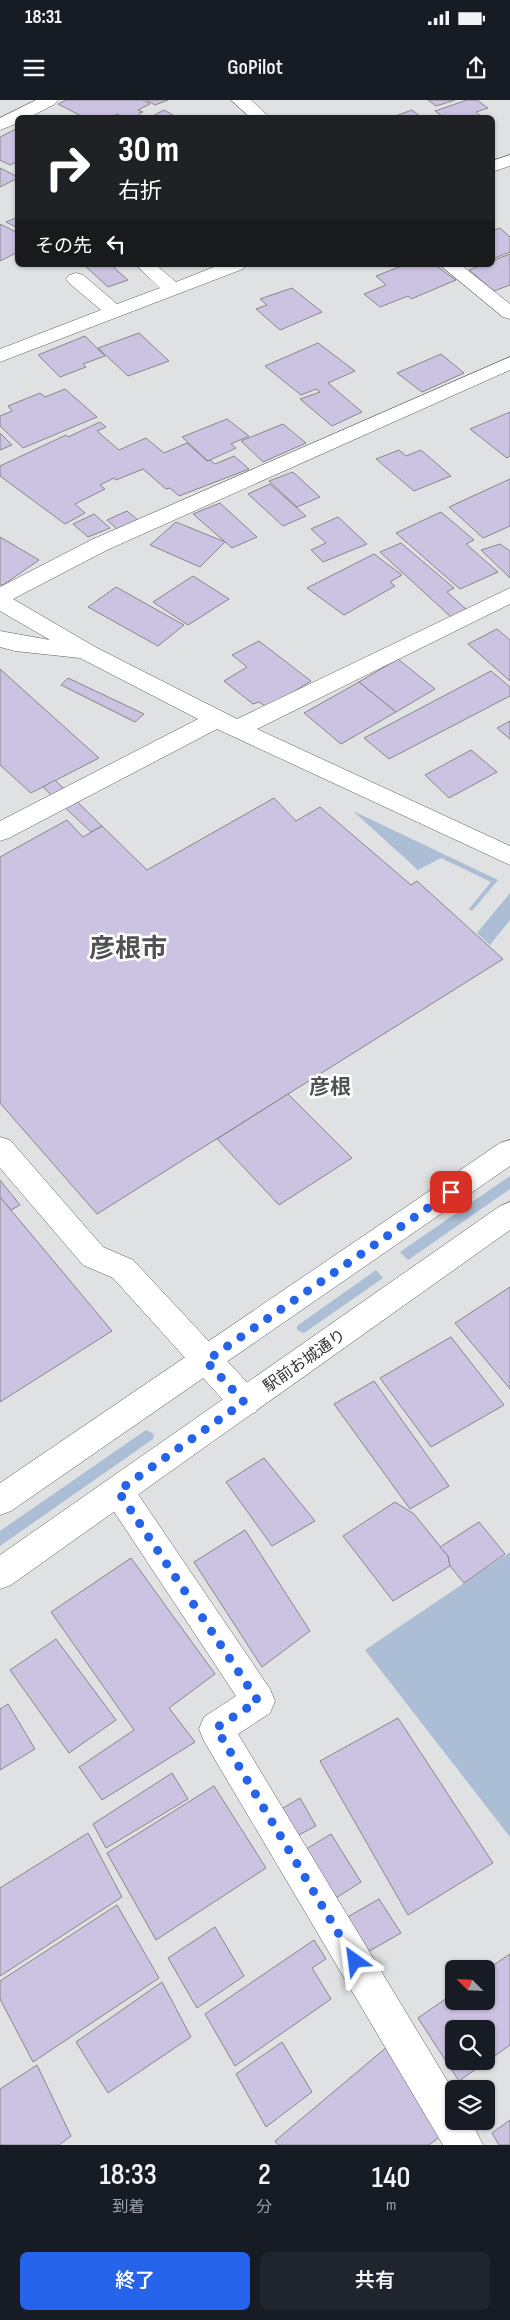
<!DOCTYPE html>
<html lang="ja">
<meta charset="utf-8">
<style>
:root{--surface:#171b24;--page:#20242c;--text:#f1f3f6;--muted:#9ea1a6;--accent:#2563eb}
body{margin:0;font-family:"Sofia Sans Condensed","Noto Sans JP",sans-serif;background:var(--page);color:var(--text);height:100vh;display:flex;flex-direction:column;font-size:19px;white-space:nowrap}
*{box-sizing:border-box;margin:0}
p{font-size:16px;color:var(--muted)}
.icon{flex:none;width:28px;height:28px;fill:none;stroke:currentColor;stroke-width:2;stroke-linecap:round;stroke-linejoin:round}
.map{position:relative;height:2045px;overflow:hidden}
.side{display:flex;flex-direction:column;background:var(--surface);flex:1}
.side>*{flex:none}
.banner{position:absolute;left:15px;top:15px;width:480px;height:152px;border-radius:8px;box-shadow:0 1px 4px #0004;background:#202124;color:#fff;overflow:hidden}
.needle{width:32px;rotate:294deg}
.controls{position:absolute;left:445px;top:1860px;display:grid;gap:10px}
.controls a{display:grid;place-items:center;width:50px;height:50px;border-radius:8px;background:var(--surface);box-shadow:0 1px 4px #0004;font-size:25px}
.pin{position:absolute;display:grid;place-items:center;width:42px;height:42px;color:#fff;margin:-21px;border-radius:10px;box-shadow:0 2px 8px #0006}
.me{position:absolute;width:55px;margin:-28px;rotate:329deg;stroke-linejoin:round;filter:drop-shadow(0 0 4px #0008)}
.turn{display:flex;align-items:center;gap:18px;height:105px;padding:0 20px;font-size:22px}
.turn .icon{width:65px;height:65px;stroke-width:2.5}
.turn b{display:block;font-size:35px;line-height:42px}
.then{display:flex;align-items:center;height:48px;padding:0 20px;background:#0003;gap:10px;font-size:19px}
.eta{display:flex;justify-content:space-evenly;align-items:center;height:85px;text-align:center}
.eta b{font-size:30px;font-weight:600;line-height:35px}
.action{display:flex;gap:10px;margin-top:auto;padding:10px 20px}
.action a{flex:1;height:58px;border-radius:8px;background:var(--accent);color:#fff;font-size:20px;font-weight:600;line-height:58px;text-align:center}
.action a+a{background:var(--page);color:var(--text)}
.status{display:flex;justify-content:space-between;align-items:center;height:35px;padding:0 25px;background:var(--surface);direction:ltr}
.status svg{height:14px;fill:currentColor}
header{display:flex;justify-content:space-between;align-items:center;height:65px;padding:0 20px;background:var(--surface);font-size:22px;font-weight:600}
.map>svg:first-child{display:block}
.green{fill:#abbed5}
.building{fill:#ccc3e3;stroke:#888789;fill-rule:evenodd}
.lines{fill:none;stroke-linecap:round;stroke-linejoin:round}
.minor-casing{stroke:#5c5d5e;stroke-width:1}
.major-casing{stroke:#5c5d5e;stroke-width:1}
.minor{fill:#fff;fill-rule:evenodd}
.major{fill:#fff;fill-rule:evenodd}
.route{stroke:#2563eb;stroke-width:9;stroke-dasharray:0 16.2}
.labels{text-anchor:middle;stroke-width:5;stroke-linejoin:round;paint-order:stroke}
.street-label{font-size:16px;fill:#333434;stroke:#fff}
.district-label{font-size:21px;font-weight:bold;fill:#515253;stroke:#fff}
.town-label{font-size:26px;font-weight:bold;fill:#515253;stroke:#fff}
</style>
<div class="status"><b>18:31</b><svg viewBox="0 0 49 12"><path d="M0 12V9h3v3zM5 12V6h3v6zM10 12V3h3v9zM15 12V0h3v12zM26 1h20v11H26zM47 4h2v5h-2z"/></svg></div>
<header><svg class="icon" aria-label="menu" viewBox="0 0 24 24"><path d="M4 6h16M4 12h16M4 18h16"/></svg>GoPilot<svg class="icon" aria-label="share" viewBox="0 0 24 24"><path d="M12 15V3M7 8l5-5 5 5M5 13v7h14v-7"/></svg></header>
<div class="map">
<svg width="510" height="2045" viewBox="0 0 510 2045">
<rect width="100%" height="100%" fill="#e0e1e2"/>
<g class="green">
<polygon points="353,711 498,780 472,811 469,809 491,782 441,758 418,770"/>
<polygon points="510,793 510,820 490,845 477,833"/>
<polygon points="510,1076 510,1089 408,1160 400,1152"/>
<polygon points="376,1170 383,1178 304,1233 297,1230 297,1226"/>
<polygon points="146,1330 154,1334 153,1339 0,1446 0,1431"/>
<polygon points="510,1452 510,1737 365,1550"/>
</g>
<g class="building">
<polygon points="66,0 143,0 150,4 138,10 143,12 139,13 143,18 118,18 121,16 117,14 111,18 106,16 85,18 58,4"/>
<polygon points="146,0 168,0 155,5"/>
<polygon points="428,0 455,0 436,6"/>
<polygon points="467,0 477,0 488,8 476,12 483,18 445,18 435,11"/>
<polygon points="164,10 178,18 149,18"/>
<polygon points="412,10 422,18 390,18"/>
<polygon points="18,28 18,61 10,65 0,60 0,37"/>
<polygon points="0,68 18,77 18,78 0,87"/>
<polygon points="18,117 18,128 6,122"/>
<polygon points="0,124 18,133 18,152 0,161"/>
<polygon points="500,128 510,137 510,152 492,159 492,131"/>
<polygon points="510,154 510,185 494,191 469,170 482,165 492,165 492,161"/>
<polygon points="84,165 111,165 128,180 108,187"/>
<polygon points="404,165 435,165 456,180 411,199 408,196 380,207 364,194 386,185 376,176"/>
<polygon points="292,188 322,212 280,230 256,209 267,205 260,199"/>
<polygon points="139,233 169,261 128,276 98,248"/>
<polygon points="85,236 105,256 83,264 86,267 60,277 38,255"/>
<polygon points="318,243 355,271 328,283 362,312 332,326 300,299 320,292 316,289 301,295 265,266"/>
<polygon points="441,254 464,273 422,292 397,273"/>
<polygon points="65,289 97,317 23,348 0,326 0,316 12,311 8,306 40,293 45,297"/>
<polygon points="510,312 510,356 507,358 470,329"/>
<polygon points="227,319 249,336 231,344 236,348 208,361 182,337"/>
<polygon points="100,322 106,327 97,331 119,350 146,338 164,353 187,343 207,361 210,360 215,364 234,356 249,369 179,396 170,388 166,389 143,369 116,380 114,378 100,385 105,389 75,404 85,413 65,424 0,376 0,366 66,335 68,337"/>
<polygon points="283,324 306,343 263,362 241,341"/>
<polygon points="0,333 12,345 0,350"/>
<polygon points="399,350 406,356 421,350 451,376 414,391 376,359"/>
<polygon points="293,372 320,397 297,407 269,381"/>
<polygon points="510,379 510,426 483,438 449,407"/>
<polygon points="270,384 306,416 283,426 248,394"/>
<polygon points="220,403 257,437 232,448 193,414"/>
<polygon points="127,411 138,420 117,429 107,420"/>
<polygon points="441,412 474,440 466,444 498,472 460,489 396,433"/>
<polygon points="94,414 110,428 88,437 73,424"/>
<polygon points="338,417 367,444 323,462 311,450 326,443 311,429"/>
<polygon points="176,422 225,442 200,467 150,445"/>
<polygon points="0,437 39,460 3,485 0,485"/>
<polygon points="401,443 454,488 447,492 467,510 451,517 380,452"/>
<polygon points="500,444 510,451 510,478 481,450"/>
<polygon points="374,454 402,475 390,482 395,486 344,515 307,488"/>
<polygon points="193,476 229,499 188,525 153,502"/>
<polygon points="116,487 184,525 158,546 88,507"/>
<polygon points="497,529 510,540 510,581 468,544"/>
<polygon points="259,541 311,581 268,608 259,602 253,604 224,581 247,567 232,555"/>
<polygon points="398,559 435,589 396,612 359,582"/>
<polygon points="0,569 99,658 31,693 0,665"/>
<polygon points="491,571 510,587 510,596 389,659 364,638"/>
<polygon points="68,578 144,614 135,622 61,585"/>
<polygon points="359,582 396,612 341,644 304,613"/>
<polygon points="510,621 510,639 497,628"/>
<polygon points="471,650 497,672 449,698 425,675"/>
<polygon points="55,680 102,726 91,732 43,687"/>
<polygon points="274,698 296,721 320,707 411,785 417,781 503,859 97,1114 0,1003 0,757 67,720 83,737 102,726 147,770"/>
<polygon points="288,994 352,1058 279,1105 217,1039"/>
<polygon points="0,1080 20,1105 11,1110 0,1097"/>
<polygon points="0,1097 112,1231 0,1302"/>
<polygon points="510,1187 510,1289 455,1223"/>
<polygon points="451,1237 504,1305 431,1347 380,1278"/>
<polygon points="374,1281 449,1386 410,1409 334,1304"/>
<polygon points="264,1358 315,1421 272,1446 226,1382"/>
<polygon points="395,1402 414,1414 448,1456 450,1466 393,1501 343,1436"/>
<polygon points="479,1422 505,1454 464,1483 450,1466 448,1456 440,1447"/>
<polygon points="245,1430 310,1531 262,1567 194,1462"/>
<polygon points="131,1458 215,1574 169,1608 195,1642 102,1700 79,1667 134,1630 51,1512"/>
<polygon points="56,1539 116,1620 69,1653 10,1570"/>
<polygon points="8,1604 35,1649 0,1670 0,1609"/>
<polygon points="398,1618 493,1763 408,1815 320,1661"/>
<polygon points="172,1673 188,1699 106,1748 93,1724"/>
<polygon points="214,1686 266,1768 156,1840 107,1753"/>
<polygon points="300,1698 316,1726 291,1739 278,1711"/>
<polygon points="88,1733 122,1797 0,1876 0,1788"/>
<polygon points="331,1734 361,1782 333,1800 303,1751"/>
<polygon points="379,1799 401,1833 366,1853 344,1819"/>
<polygon points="117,1805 159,1878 33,1962 0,1899 0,1881"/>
<polygon points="215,1827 244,1876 197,1908 168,1858"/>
<polygon points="314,1840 326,1859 312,1868 331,1899 235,1966 205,1914"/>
<path d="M510,1854V1945L459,1981L418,1918L454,1893V1901H486V1870ZM454,1929H486V1961H454Z"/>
<polygon points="162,1882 191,1937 108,1993 76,1942"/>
<polygon points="282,1942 312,1992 266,2027 236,1974"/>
<polygon points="388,1946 443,2034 429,2045 278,2045 275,2041"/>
<polygon points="37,1965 71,2036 59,2045 0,2045 0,1989"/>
<polygon points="510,2020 510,2045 499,2045 492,2033"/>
</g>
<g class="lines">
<g class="minor-casing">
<g id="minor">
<polygon points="36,0 58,0 55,4 28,18 18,18 18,23 0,30 0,18"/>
<polygon points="231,0 251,0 270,18 251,18"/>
<polygon points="510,55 510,66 492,72 492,61"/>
<polygon points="136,165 156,165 176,182 219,165 245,165 243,169 0,262 0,249 101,210 69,183 66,179 69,175 76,173 83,175 117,204 160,188"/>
<polygon points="440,165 461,165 510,204 510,219 503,217"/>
<polygon points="510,257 510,270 107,450 13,499 97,548 237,619 510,488 510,504 257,629 510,746 510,765 217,629 9,738 0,741 0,721 198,619 80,558 15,551 0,547 0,531 50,540 0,511 0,487 91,440"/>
<polygon points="0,1037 10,1040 103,1147 133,1160 256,1292 260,1302 256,1312 245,1316 234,1312 113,1178 83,1165 0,1068"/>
<polygon points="118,1377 129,1381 270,1589 275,1601 270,1613 238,1634 454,1992 454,2021 471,2021 483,2045 443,2045 204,1641 199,1629 204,1617 236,1596 107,1401 102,1391 107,1381"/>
</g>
</g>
<g class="major-casing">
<g id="major">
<polygon points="510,1040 510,1066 11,1411 0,1415 0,1383 500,1043"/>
<polygon points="510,1102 510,1130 11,1485 0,1489 0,1455 500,1106"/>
</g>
</g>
<use href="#minor" class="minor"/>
<use href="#major" class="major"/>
</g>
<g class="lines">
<polyline class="route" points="355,1861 216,1628 258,1601 118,1391 244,1302 206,1261 451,1092"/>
</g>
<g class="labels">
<g class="street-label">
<text transform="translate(304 1260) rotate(-35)" y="6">駅前お城通り</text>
</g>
<g class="district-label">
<text x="330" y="994">彦根</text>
</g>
<g class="town-label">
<text x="128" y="857">彦根市</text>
</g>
</g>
</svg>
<div class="controls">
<a><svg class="needle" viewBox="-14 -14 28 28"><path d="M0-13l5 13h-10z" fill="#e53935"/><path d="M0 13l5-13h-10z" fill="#9ea1a6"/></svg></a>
<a><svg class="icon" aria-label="search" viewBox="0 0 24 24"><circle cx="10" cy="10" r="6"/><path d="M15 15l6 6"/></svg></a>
<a><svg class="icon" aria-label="layers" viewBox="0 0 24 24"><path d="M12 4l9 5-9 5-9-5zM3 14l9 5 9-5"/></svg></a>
</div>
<div class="pin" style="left:451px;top:1092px;background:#d93025"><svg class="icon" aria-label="arrive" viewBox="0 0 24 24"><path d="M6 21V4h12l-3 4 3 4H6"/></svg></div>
<svg class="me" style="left:355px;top:1861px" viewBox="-20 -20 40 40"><path d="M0-17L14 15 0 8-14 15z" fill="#2563eb" stroke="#fff" stroke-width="4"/></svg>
<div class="banner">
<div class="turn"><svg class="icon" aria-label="right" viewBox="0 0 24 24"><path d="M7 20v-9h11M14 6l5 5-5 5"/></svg><div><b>30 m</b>右折</div></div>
<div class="then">その先<svg class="icon" aria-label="left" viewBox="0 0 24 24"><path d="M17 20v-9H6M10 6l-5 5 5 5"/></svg></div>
</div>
</div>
<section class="side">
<div class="eta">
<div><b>18:33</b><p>到着</p></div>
<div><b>2</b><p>分</p></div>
<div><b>140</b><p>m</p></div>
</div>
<div class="action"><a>終了</a><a>共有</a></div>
</section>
